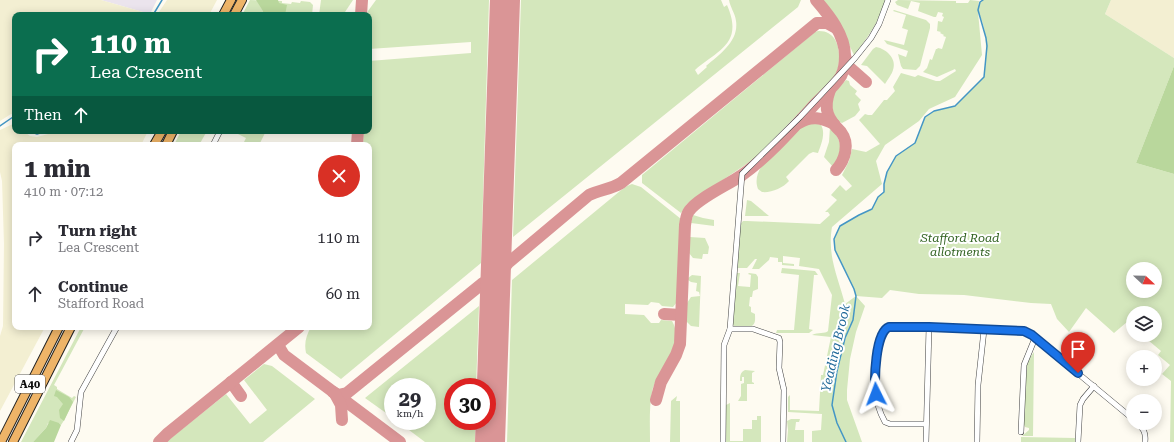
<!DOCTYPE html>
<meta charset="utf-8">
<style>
:root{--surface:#fff;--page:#f7f7f7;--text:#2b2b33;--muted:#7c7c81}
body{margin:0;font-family:"Roboto Serif",serif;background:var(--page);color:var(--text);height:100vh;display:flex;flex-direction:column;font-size:15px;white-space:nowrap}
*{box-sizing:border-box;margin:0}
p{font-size:13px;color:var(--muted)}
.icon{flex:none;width:22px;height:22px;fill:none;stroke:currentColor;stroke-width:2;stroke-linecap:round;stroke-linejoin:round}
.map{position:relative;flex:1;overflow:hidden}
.drawer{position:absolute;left:12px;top:142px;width:360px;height:188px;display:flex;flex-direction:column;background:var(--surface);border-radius:8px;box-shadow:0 2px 10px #0003}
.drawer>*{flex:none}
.banner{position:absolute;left:12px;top:12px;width:360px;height:122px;border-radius:8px;box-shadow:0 2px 10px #0003;background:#0b6e4f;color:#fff;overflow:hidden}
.needle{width:26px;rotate:112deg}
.tools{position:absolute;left:1126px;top:262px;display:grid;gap:8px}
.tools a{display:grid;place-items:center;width:36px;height:36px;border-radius:50%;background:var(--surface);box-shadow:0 2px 10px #0003;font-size:20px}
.speed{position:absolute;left:384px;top:378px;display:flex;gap:8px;font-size:20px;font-weight:700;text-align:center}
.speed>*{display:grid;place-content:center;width:52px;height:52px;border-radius:50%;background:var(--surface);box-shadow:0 2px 10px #0003;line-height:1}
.speed small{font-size:10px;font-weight:400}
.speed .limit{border:6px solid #d22;background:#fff;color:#111}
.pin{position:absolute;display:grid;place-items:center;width:34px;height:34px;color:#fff;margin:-41px -17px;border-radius:50% 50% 50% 0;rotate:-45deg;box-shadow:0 0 4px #0007}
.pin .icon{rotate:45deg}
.me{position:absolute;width:44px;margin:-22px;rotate:357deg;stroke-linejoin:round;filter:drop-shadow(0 0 3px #0008)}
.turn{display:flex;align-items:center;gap:14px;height:84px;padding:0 12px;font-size:18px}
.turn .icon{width:52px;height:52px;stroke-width:2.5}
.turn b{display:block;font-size:28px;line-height:34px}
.then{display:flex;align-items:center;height:38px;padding:0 12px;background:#0003;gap:8px;font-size:15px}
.round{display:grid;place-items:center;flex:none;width:42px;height:42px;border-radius:21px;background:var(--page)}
.overview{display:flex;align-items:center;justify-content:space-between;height:68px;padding:0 12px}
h1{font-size:24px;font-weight:700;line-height:30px}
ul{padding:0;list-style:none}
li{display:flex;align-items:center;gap:12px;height:56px;padding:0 12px}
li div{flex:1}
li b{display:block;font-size:15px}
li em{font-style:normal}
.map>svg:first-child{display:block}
.industrial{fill:#ebe4ed}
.farmland{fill:#f3efd2}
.green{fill:#d4e7bc;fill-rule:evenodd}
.forest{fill:#b9d79c}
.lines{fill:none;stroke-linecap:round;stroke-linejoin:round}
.stream{stroke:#4496c5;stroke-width:1.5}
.taxiway{stroke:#da9596;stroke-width:12}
.runway{stroke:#da9596;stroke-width:30}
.minor-casing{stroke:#424242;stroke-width:6}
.trunk-casing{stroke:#202020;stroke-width:10}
.minor{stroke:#fff;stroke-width:5}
.trunk{stroke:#eeb468;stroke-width:8}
.route-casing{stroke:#114b97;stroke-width:10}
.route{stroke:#1a73e8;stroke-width:7}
.labels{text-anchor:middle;stroke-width:4;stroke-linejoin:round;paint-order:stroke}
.shield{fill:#fff;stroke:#575757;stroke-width:1}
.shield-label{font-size:11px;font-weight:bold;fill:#0f0f0f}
.park-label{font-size:12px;font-style:italic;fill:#326322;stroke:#fff}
.water-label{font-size:13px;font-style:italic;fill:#1f6899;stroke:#fff}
</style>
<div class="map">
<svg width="1174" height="442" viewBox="0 0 1174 442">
<rect width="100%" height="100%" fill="#fefbf1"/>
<polygon class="industrial" points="101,0 157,0 150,14"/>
<g class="farmland">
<polygon points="0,0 101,0 150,14 149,15 15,15 15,115 11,114 0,121"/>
<polygon points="167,0 217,0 209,15 157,15"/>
<polygon points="1111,0 1174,0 1174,58 1105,14"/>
<polygon points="13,124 15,125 15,131 23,131 30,136 37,137 52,133 72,131 148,131 141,145 15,145 15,327 45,327 0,411 0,336 3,326 4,244 2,181 0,172 0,130"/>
</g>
<g class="green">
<polygon points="250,0 282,1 282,3 291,4 292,2 300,3 301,1 310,2 313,5 312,15 242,15"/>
<polygon points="321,0 353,0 343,15 319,15"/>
<path d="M376,0H489L481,263L341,379L306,353C304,343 306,336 311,327H369V145H363L364,131H369V61L471,53V42L369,49V15H367L368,11Z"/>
<path d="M521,0H721L724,7L727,5C744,44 718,50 695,70L698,75L707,67L706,66C720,54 739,41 736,21C735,13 730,7 729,0H801L798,7L513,237Z"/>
<path d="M822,0H885C880,21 867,38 854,55L836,18Z"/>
<path d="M898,0L956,1V3H968L970,0L979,1L978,7L980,2L983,0H1111L1105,14L1174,58V66L1136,163L1174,174V442H1170L1171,381L1162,374L1170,365L1158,355L1161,351L1142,335H1155V313H1133V327L1127,322L1114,333L1086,308L1069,332L1057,319L1051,304L1031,303L964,295L919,294L890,290L882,298L856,296L865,306L856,332L850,359L847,390V400L862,442H812V431L821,430L822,414L788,412V397L790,395V410L819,411L821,375H823L831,337L812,335C818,332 825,334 828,331L832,295L819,269L799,266L800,258L783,256V263L794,264V266L782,265V262H778V258L770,257L769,260L759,269H752L757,259H755L747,268H737L739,226L743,221H747L820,224L830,215L828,212H825L837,200L831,195L840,185L846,191L852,186L842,175L849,161L852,149L866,152L880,144L859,120L865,114L868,115H872L884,100H887L895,91L893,87L901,73L915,77L918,75L936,81H940L956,71L955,69L937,77L923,72L927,68L930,59L932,60L936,49H937L938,48L942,49L946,37L943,36L944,35L940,33L941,32L937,31L938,21L942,22L944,17L942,16L943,13L938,12L936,17H934L918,11L920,3L911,1L908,9L897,5L895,2ZM978,12C989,32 986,55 984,77L955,106L934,111L925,117L915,143L896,156L887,172L884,184V192L878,197L872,209L859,215L840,226L834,239L835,250L854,289L856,296L845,304C838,277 827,256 832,227L882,184L876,161L885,145L919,121L929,109L955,97L982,55ZM1133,269H1155V291H1133Z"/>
<polygon points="894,10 926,20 930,24 930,28 920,66 916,70 903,69 901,66 898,54 906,57 908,51 887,44 884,40 904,45 908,30 902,28 906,15 893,11"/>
<path d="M818,31C841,30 842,59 836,75L754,159L687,204L681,213L642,183V175L815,32Z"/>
<path d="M876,47C887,49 897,59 893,70C892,74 888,79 885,84L867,66L861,65L873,49Z"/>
<path d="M846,80L849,81L850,85L857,91L855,94L861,100L858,104L860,110L855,116L842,123C831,118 829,102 835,92C838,88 842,84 846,80Z"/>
<path d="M813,123L821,125C826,133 821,145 818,153L813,152L809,154L786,177L789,181C783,188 771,193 762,192L758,189C755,181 757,174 761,167L800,128L804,126Z"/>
<path d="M830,127C842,139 844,154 834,168L824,157L829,142Z"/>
<polygon points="181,131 207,131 199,145 174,145"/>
<polygon points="232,131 266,131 259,145 250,145 244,142 246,138"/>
<path d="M632,184L641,187L681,219L677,302L673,307L662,306L659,303L651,302L648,305L625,304V314L644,315L651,323H659L661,320L672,321C686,344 656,371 652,392C649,408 650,426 650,442H507L512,280L620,191L627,186Z"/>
<polygon points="747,200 751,201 769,216 745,216"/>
<polygon points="693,215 703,218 714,220 714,226 691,223"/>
<polygon points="690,237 705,238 709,247 708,254 703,254 702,259 693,258 689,253"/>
<polygon points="782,268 815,271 818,275 814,275 809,329 813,330 809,333 776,333 777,330 794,330 799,275 781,273"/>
<path d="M737,273H740L738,286L750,287L751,275L748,274L749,273L756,274L758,277V289L753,291L752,297H750L749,306L751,307V312L755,314C755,319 756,323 752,326H734L733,324Z"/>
<polygon points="692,275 701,276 699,327 691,326 686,321 687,303 691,297 700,296 699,292 696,291 697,283 691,282 688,280 688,278"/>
<polygon points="479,306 476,387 453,387 453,421 475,421 475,442 425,442 397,421 427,421 427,387 393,387 393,418 365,398"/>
<polygon points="81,327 85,327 54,385 57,387 57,389 72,398 74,396 76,397 63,422 61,425 59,423 48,423 46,428 33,442 21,442"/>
<polygon points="1034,352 1033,436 1022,436 1029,430 1029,428 1025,427 1023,422 1027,362"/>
<polygon points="264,364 272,366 315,399 263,442 166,442 226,394 250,424 267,410 244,380"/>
<path d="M745,370L755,371L752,373V382L754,383V384H747V401H738L741,396V384L744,383V377H742V381H740C740,377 740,372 745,370Z"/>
<polygon points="677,396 676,401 680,401 680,442 670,442 671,401"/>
<polygon points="730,403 730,441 743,441 743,429 752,429 752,420 757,420 757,416 761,416 761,442 725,442 726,405"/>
<polygon points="791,419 800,419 799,422 796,422 795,430 804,430 804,442 787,442 788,430 787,421"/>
<polygon points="1021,437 1075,438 1075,442 1021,442"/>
</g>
<g class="forest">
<polygon points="256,0 278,0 279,3 287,5 285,15 254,15 257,13 263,13 263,11"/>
<polygon points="1174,66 1174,174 1136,163"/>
<polygon points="56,390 69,397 73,402 64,421 60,418 59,410 63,404 57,397 54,396"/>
<polygon points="50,420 59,423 61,425 54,442 33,442 46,428"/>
</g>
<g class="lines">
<g class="stream">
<polyline points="153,15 162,0"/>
<polyline points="0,126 13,117 15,118"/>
<polyline points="29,131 37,134 47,131"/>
<polyline points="846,442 837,423 832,405 837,371 845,338 853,320 856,296 854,289 835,250 834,239 840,226 859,215 872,209 878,197 884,192 884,184 887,172 896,156 915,143 925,117 934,111 955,106 984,77 987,46 986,38 978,10 980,2 983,0"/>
</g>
<g class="taxiway">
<polyline points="361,15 362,0"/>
<polyline points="845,56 849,67 866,82"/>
<path d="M830,90C827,98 825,106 828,114C830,121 836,127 841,132C850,144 845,160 836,170"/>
<path d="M799,123C811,115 822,118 834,124"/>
<polyline points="357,145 358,131"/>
<polyline points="488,279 495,268 496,257"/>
<path d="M495,300C496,286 499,274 508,263L589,195C600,190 611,189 621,183L817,23H827L836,28"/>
<polyline points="664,314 681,315"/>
<polyline points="278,345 284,355 400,442"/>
<polyline points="231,382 241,396"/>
<polyline points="333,392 338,395 347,393 483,283 486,282 492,284 495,292"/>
<polyline points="335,394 341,405 342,420"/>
<path d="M656,400L661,382L676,355L680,344L685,225C686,220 686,215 689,211C698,198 728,185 742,175C768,157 794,127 816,103C824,95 835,86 841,76C844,70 845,63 845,56C845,35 829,15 816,0"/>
<polyline points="159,442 167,434 299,327"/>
</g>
<polyline class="runway" points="490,442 505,0"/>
<g class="minor-casing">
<g id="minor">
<polyline points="213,145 220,131"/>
<polyline points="730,329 753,329 779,338 780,342 779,368 784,390 783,442"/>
<path d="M1137,423C1144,429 1146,433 1145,442"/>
<path d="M926,424H890L885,422C872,399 873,374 879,348C880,341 882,334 886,328L929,327L1023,331L1028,332L1133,419"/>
<polyline points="1021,432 1024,365 1035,338"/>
<polyline points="71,442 77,430 81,392 117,327"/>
<polyline points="723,442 724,345 730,329 742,174 800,117 855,58 871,38 879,24 888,0"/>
<polyline points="926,442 929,327"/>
<polyline points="977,442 978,385 984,330"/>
<polyline points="1078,442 1080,405 1083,399 1094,386"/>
</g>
</g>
<g class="trunk-casing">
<g id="trunk">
<polyline points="223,15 231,0"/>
<polyline points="234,15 242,0"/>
<polyline points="154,145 162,131"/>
<polyline points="166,145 173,131"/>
<polyline points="1,442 59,327"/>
<polyline points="13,442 71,327"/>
</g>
</g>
<use href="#minor" class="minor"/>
<use href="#trunk" class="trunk"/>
</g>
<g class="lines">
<g class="route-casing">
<path id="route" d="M876,394C874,381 875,332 889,327H929L1024,331L1032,335L1078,373"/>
</g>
<use href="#route" class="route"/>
</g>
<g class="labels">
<rect class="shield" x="15" y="375" width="30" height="18" rx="3"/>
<g class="shield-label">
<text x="30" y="388">A40</text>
</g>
<g class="park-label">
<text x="960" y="242">Stafford Road<tspan x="960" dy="14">allotments</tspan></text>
</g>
<g class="water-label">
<text transform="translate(835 348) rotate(-77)" y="5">Yeading Brook</text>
</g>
</g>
</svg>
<div class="tools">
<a><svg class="needle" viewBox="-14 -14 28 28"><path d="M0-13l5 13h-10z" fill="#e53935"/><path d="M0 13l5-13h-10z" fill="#7c7c81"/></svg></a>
<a><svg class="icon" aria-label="layers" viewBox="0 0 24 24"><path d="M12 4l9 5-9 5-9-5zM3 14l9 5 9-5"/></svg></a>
<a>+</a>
<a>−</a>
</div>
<div class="speed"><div>29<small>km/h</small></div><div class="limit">30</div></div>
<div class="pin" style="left:1078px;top:373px;background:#d93025"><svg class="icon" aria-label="arrive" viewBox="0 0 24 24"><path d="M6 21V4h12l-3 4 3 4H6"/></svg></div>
<svg class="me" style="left:876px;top:394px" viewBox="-20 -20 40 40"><path d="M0-17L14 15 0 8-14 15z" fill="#1a73e8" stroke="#fff" stroke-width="4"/></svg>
<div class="banner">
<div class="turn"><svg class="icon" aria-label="right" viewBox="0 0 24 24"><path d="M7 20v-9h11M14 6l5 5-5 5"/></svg><div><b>110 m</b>Lea Crescent</div></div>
<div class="then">Then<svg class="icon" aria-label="ahead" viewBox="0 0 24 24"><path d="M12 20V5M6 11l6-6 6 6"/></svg></div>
</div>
<section class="drawer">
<div class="overview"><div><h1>1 min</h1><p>410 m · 07:12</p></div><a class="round" style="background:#d93025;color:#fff"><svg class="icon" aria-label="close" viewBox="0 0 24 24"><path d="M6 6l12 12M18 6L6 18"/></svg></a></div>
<ul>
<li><svg class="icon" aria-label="right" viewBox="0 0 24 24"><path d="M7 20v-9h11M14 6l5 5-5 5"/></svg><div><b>Turn right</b><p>Lea Crescent</p></div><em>110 m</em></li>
<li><svg class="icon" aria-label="ahead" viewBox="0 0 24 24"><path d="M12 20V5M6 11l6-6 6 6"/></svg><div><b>Continue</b><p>Stafford Road</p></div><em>60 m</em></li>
</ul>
</section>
</div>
